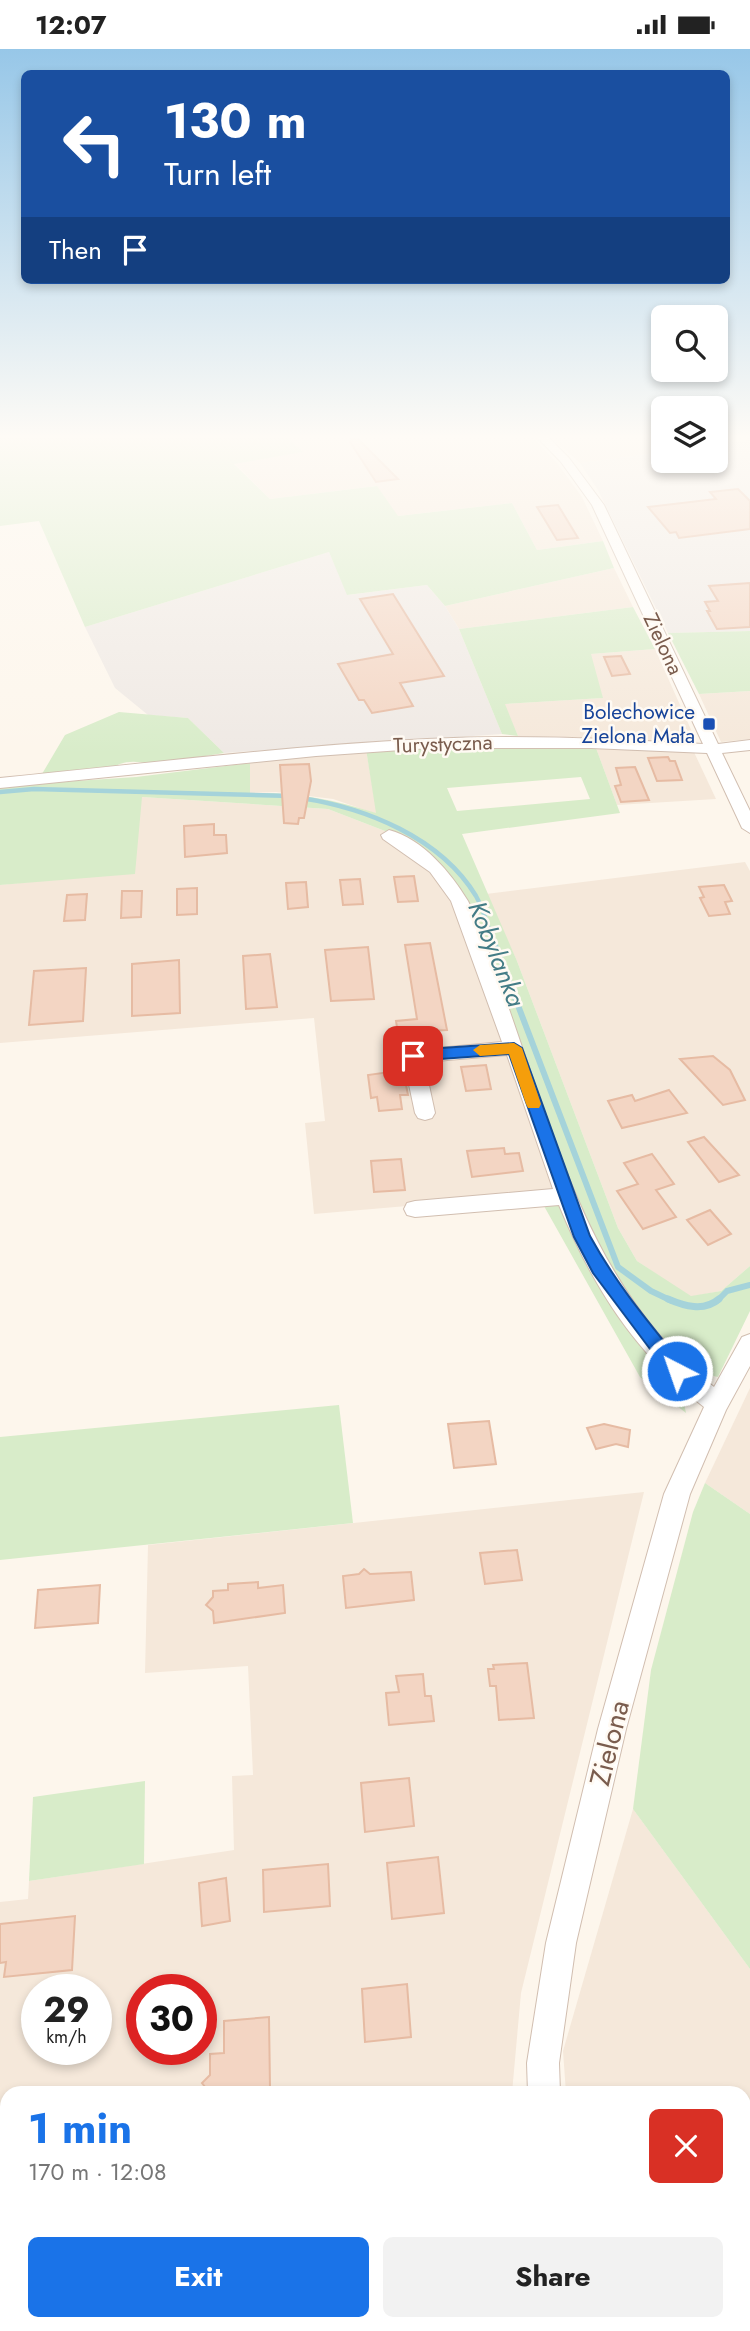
<!DOCTYPE html>
<meta charset="utf-8">
<style>
:root{--surface:#fff;--page:#f2f2f2;--text:#222;--muted:#767676;--accent:#1a73e8}
body{margin:0;font-family:Jost,sans-serif;background:var(--page);color:var(--text);height:100vh;display:flex;flex-direction:column;font-size:26px;white-space:nowrap}
*{box-sizing:border-box;margin:0}
p{font-size:23px;color:var(--muted)}
.icon{flex:none;width:38px;height:38px;fill:none;stroke:currentColor;stroke-width:2;stroke-linecap:round;stroke-linejoin:round}
.map{position:relative;flex:1;overflow:hidden}
.sheet{position:absolute;left:0px;top:2037px;width:751px;height:245px;display:flex;flex-direction:column;background:var(--surface);border-radius:21px 21px 0 0;box-shadow:0 4px 10px #0003}
.sheet>*{flex:none}
.hud{position:absolute;left:21px;top:21px;width:709px;height:214px;border-radius:10px;box-shadow:0 4px 10px #0003;background:#1a4fa0;color:#fff;overflow:hidden}
.tools{position:absolute;left:651px;top:256px;display:grid;gap:14px}
.tools a{display:grid;place-items:center;width:77px;height:77px;border-radius:10px;background:var(--surface);box-shadow:0 4px 10px #0003;font-size:35px}
.speed{position:absolute;left:21px;top:1925px;display:flex;gap:14px;font-size:35px;font-weight:700;text-align:center}
.speed>*{display:grid;place-content:center;width:91px;height:91px;border-radius:50%;background:var(--surface);box-shadow:0 4px 10px #0003;line-height:1}
.speed small{font-size:18px;font-weight:400}
.speed .limit{border:10px solid #d22;background:#fff;color:#111}
.pin{position:absolute;display:grid;place-items:center;width:60px;height:60px;color:#fff;margin:-30px;border-radius:14px;box-shadow:0 4px 10px #0006}
.me{position:absolute;width:77px;margin:-38px;rotate:319deg;stroke-linejoin:round;filter:drop-shadow(0 0 5px #0008)}
.turn{display:flex;align-items:center;gap:24px;height:147px;padding:0 28px;font-size:32px}
.turn .icon{width:91px;height:91px;stroke-width:2.5}
.turn b{display:block;font-size:49px;line-height:60px}
.then{display:flex;align-items:center;height:66px;padding:0 28px;background:#0003;gap:14px;font-size:26px}
.round{display:grid;place-items:center;flex:none;width:74px;height:74px;border-radius:10px;background:var(--page)}
.summary{display:flex;align-items:center;justify-content:space-between;height:119px;padding:0 28px}
h1{font-size:42px;font-weight:700;line-height:52px;color:var(--accent)}
.cta{display:flex;gap:14px;margin-top:auto;padding:14px 28px}
.cta a{flex:1;height:80px;border-radius:10px;background:var(--accent);color:#fff;font-size:28px;font-weight:700;line-height:80px;text-align:center}
.cta a+a{background:var(--page);color:var(--text)}
.status{display:flex;justify-content:space-between;align-items:center;height:49px;padding:0 35px;background:var(--surface);direction:ltr}
.status svg{height:19px;fill:currentColor}
.map>svg:first-child{display:block}
.residential{fill:#f5e8da;fill-rule:evenodd}
.industrial{fill:#efe9e4}
.green{fill:#d8ecc9;fill-rule:evenodd}
.lines{fill:none;stroke-linecap:round;stroke-linejoin:round}
.stream-far2{stroke:#a5d3da;stroke-width:4.5}
.stream-far1{stroke:#a5d3da;stroke-width:6}
.stream{stroke:#a5d3da;stroke-width:7}
.building{fill:#f3d5c3;stroke:#e6bba3;stroke-width:2}
.minor-casing{stroke:#d1beb0;stroke-width:2}
.minor{fill:#fff;fill-rule:evenodd}
.route{fill:#1a73e8;stroke:#114b97;stroke-width:2}
.slow{fill:#f59e0b}
.transit-dot{fill:#1a4fb4;stroke:#fffaf3;stroke-width:2.5}
.labels{text-anchor:middle;stroke-width:5;stroke-linejoin:round;paint-order:stroke}
.far-street-label{font-size:21px;fill:#7a5c4d;stroke:#fffaf3}
.far-transit-label{font-size:21px;fill:#164399;stroke:#fffaf3;text-anchor:end}
.water-label{font-size:26px;font-style:italic;fill:#437c86;stroke:#fffaf3}
.near-street-label{font-size:28px;fill:#7a5c4d;stroke:#fffaf3}
</style>
<div class="status"><b>12:07</b><svg viewBox="0 0 49 12"><path d="M0 12V9h3v3zM5 12V6h3v6zM10 12V3h3v9zM15 12V0h3v12zM26 1h20v11H26zM47 4h2v5h-2z"/></svg></div>
<div class="map">
<svg width="750" height="2282" viewBox="0 0 750 2282">
<rect width="100%" height="100%" fill="#fdf6ec"/>
<g class="residential">
<polygon points="285,386 530,386 557,414 582,448 603,492 537,501 512,454 397,467 376,437 270,450 234,414 302,403"/>
<polygon points="548,386 663,386 663,403 580,414"/>
<polygon points="614,519 633,558 459,580 445,557"/>
<polygon points="655,600 697,694 518,687 504,655 602,649 590,605"/>
<polygon points="750,642 750,690 721,693 699,645"/>
<polygon points="596,699 693,701 716,750 617,756"/>
<polygon points="366,700 377,765 333,750 276,743 249,744 250,714"/>
<polygon points="142,748 328,760 398,787 438,814 577,1152 407,1157 314,1165 305,1074 325,1072 314,969 0,994 0,836 50,831"/>
<polygon points="745,813 750,822 750,1217 721,1242 690,1248 637,1212 618,1179 517,912 486,845"/>
<polygon points="750,1339 750,1465 705,1434"/>
<path d="M644,1443L521,1944L512,2044H7V2146L0,2148V1853L28,1850L29,1832L234,1801L232,1727L253,1726L248,1617L145,1624L148,1496ZM37,1941H96V2000H37ZM142,1941H201V2000H142Z"/>
<polygon points="633,1760 750,1920 750,2282 586,2282 585,2275 744,2275 744,2044 566,2044 563,2002"/>
<polygon points="81,2275 540,2275 541,2282 81,2282"/>
</g>
<g class="industrial">
<polygon points="750,391 750,582 668,584 598,441 580,414 663,403 663,411 716,411 716,396"/>
<polygon points="329,503 348,546 427,536 445,557 459,580 502,685 224,704 188,669 148,666 115,639 85,578"/>
</g>
<g class="green">
<polygon points="0,386 285,386 303,403 234,415 270,450 377,437 398,467 512,454 537,501 603,492 614,519 445,557 427,536 347,546 329,503 85,578 39,472 0,477"/>
<polygon points="633,558 655,600 591,605 603,649 505,655 518,687 502,685 459,580"/>
<polygon points="750,582 750,642 699,645 668,584"/>
<path d="M119,663L188,669L224,704L150,716C139,711 121,711 112,720L42,725L65,686Z"/>
<path d="M426,697L596,699L620,764L462,785L517,912L618,1179L637,1212L691,1247L721,1242L750,1217V1262L718,1328L686,1321L601,1212L538,1054L462,843L398,787L328,760L142,748L135,825L0,836V737L136,728L250,714V744C296,743 333,750 376,764L366,700ZM581,728L590,750L457,762L447,739Z"/>
<polygon points="559,1155 588,1212 682,1344 686,1364 640,1328 544,1157"/>
<polygon points="339,1356 353,1474 0,1511 0,1388"/>
<polygon points="705,1434 750,1465 750,1920 633,1760 651,1621 693,1463"/>
<polygon points="145,1732 144,1815 29,1832 33,1748"/>
</g>
<g class="lines">
<g class="stream-far2">
<polyline points="0,743 34,740 290,747"/>
<path d="M301,749C366,759 440,788 476,847C484,861 488,878 493,893"/>
</g>
<g class="stream-far1">
<polyline points="493,891 618,1218 651,1242 672,1252"/>
<polyline points="717,1252 727,1242 750,1236"/>
</g>
<path class="stream" d="M668,1250C684,1257 704,1263 719,1250"/>
</g>
<g class="building">
<polygon points="356,388 398,430 376,433 350,393"/>
<polygon points="738,440 750,452 750,480 679,489 676,483 670,484 648,458 716,450 710,443"/>
<polygon points="558,456 578,489 557,491 537,458"/>
<polygon points="750,534 750,578 717,580 707,562 710,562 705,553 718,552 709,537"/>
<polygon points="393,545 444,627 400,634 413,657 372,664 364,651 359,651 338,615 393,605 360,550"/>
<polygon points="621,607 630,625 612,627 604,608"/>
<polygon points="668,708 670,712 675,712 682,731 657,732 648,709"/>
<polygon points="309,715 311,732 304,769 299,769 298,775 284,774 280,716"/>
<polygon points="635,718 649,751 621,753 615,737 621,736 616,719"/>
<polygon points="214,775 214,786 226,786 227,804 185,808 184,777"/>
<polygon points="414,827 418,852 398,853 394,828"/>
<polygon points="360,830 363,855 343,856 340,831"/>
<polygon points="306,833 308,858 288,860 286,834"/>
<polygon points="724,836 732,852 725,853 730,865 709,867 700,849 704,848 699,838"/>
<polygon points="197,839 197,865 177,866 177,840"/>
<polygon points="122,842 142,842 141,868 121,869"/>
<polygon points="87,845 85,871 64,872 67,846"/>
<polygon points="430,894 447,981 426,982 427,989 399,991 396,972 417,970 405,896"/>
<polygon points="368,898 374,950 331,952 325,901"/>
<polygon points="270,905 277,958 246,960 243,907"/>
<polygon points="179,911 180,964 132,967 132,915"/>
<polygon points="86,919 83,972 29,976 34,922"/>
<polygon points="713,1007 730,1021 745,1051 723,1056 680,1010"/>
<polygon points="486,1016 491,1040 466,1042 461,1018"/>
<polygon points="403,1021 408,1046 400,1046 402,1060 379,1062 377,1048 371,1049 368,1026"/>
<polygon points="669,1041 687,1064 622,1079 608,1052 632,1046 635,1052"/>
<polygon points="704,1088 739,1126 719,1133 688,1093"/>
<polygon points="504,1099 505,1105 519,1104 523,1122 472,1128 467,1102"/>
<polygon points="652,1105 674,1135 656,1141 676,1168 643,1180 617,1142 638,1135 624,1114"/>
<polygon points="401,1110 405,1141 374,1143 371,1112"/>
<polygon points="710,1161 731,1185 708,1196 687,1171"/>
<polygon points="489,1372 496,1415 454,1419 448,1375"/>
<polygon points="604,1375 630,1381 628,1398 616,1395 596,1400 587,1379"/>
<polygon points="517,1501 522,1531 485,1535 480,1504"/>
<polygon points="364,1520 370,1525 411,1523 414,1551 346,1559 343,1527 359,1525"/>
<polygon points="258,1533 258,1539 283,1536 285,1564 214,1574 213,1562 206,1556 213,1548 213,1542 228,1541 228,1535"/>
<polygon points="100,1536 98,1574 35,1579 38,1541"/>
<polygon points="527,1614 534,1669 499,1671 496,1637 490,1637 488,1620 494,1620 493,1616"/>
<polygon points="423,1625 425,1647 431,1647 434,1672 389,1676 386,1644 399,1643 396,1627"/>
<polygon points="409,1729 414,1777 365,1783 361,1734"/>
<polygon points="438,1808 444,1864 392,1870 387,1814"/>
<polygon points="328,1815 330,1857 264,1863 263,1821"/>
<polygon points="226,1829 230,1872 202,1877 199,1834"/>
<polygon points="75,1867 72,1921 4,1928 6,1913 0,1914 0,1875"/>
<polygon points="407,1935 411,1988 365,1993 362,1940"/>
<polygon points="269,1968 270,2039 265,2040 265,2044 210,2044 202,2034 210,2026 210,2005 224,2004 224,1972"/>
</g>
<g class="lines">
<g class="minor-casing">
<g id="minor">
<path d="M535,386H546L569,409L604,456L718,695L750,691V701L722,704L750,762V784L742,779L707,704L591,699H430L316,707L0,739V729C142,715 285,697 427,690C519,685 612,690 703,695L592,456L561,413Z"/>
<path d="M389,781C423,790 451,824 468,852C483,882 493,915 504,946C554,1085 591,1244 714,1338L742,1288L750,1285V1317L726,1361L690,1445L626,1680L576,1894L559,2014L560,2044H528L527,2014L546,1894L598,1680L664,1445L704,1358C634,1303 593,1238 559,1156L415,1168L407,1166L404,1160L407,1154L415,1152L553,1140L507,1006L424,1013L435,1064L432,1069L425,1071L418,1069L415,1064L403,1007L406,1002L502,993L451,852L430,823L383,790L381,786Z"/>
<polygon points="551,2275 587,2275 588,2282 552,2282"/>
</g>
</g>
<use href="#minor" class="minor"/>
</g>
<linearGradient id="sky" x2="0" y2="1"><stop stop-color="#97c7e8"/><stop offset="0.55" stop-color="#fefbf6"/><stop offset="1" stop-color="#fefbf6" stop-opacity="0"/></linearGradient>
<rect width="750" height="705" fill="url(#sky)"/>
<path class="route" d="M514,994L522,999L590,1187C616,1235 650,1275 684,1317L686,1322L684,1328L677,1330L671,1328L593,1224L574,1188L509,1005L413,1012L406,1007L413,1001Z"/>
<polygon class="slow" points="514,994 522,999 541,1055 539,1059 528,1059 526,1055 509,1005 480,1007 473,1001 480,996"/>
<rect class="transit-dot" x="702" y="668" width="14" height="14" rx="3.5"/>
<g class="labels">
<g class="far-street-label">
<text transform="translate(663 595) rotate(65)" y="7">Zielona</text>
<text transform="translate(443 695) rotate(-2)" y="7">Turystyczna</text>
</g>
<g class="far-transit-label">
<text x="695" y="670">Bolechowice<tspan x="695" dy="24">Zielona Mała</tspan></text>
</g>
<g class="water-label">
<text transform="translate(497 905) rotate(68)" y="9">Kobylanka</text>
</g>
<g class="near-street-label">
<text transform="translate(609 1694) rotate(-76)" y="10">Zielona</text>
</g>
</g>
</svg>
<div class="tools">
<a><svg class="icon" aria-label="search" viewBox="0 0 24 24"><circle cx="10" cy="10" r="6"/><path d="M15 15l6 6"/></svg></a>
<a><svg class="icon" aria-label="layers" viewBox="0 0 24 24"><path d="M12 4l9 5-9 5-9-5zM3 14l9 5 9-5"/></svg></a>
</div>
<div class="speed"><div>29<small>km/h</small></div><div class="limit">30</div></div>
<div class="pin" style="left:413px;top:1007px;background:#d93025"><svg class="icon" aria-label="arrive" viewBox="0 0 24 24"><path d="M6 21V4h12l-3 4 3 4H6"/></svg></div>
<svg class="me" style="left:677px;top:1322px" viewBox="-20 -20 40 40"><circle r="17" fill="#1a73e8" stroke="#fff" stroke-width="3"/><path d="M0-11L8 9 0 5-8 9z" fill="#fff"/></svg>
<div class="hud">
<div class="turn"><svg class="icon" aria-label="left" viewBox="0 0 24 24"><path d="M17 20v-9H6M10 6l-5 5 5 5"/></svg><div><b>130 m</b>Turn left</div></div>
<div class="then">Then<svg class="icon" aria-label="arrive" viewBox="0 0 24 24"><path d="M6 21V4h12l-3 4 3 4H6"/></svg></div>
</div>
<section class="sheet">
<div class="summary"><div><h1>1 min</h1><p>170 m · 12:08</p></div><a class="round" style="background:#d93025;color:#fff"><svg class="icon" aria-label="close" viewBox="0 0 24 24"><path d="M6 6l12 12M18 6L6 18"/></svg></a></div>
<div class="cta"><a>Exit</a><a>Share</a></div>
</section>
</div>
